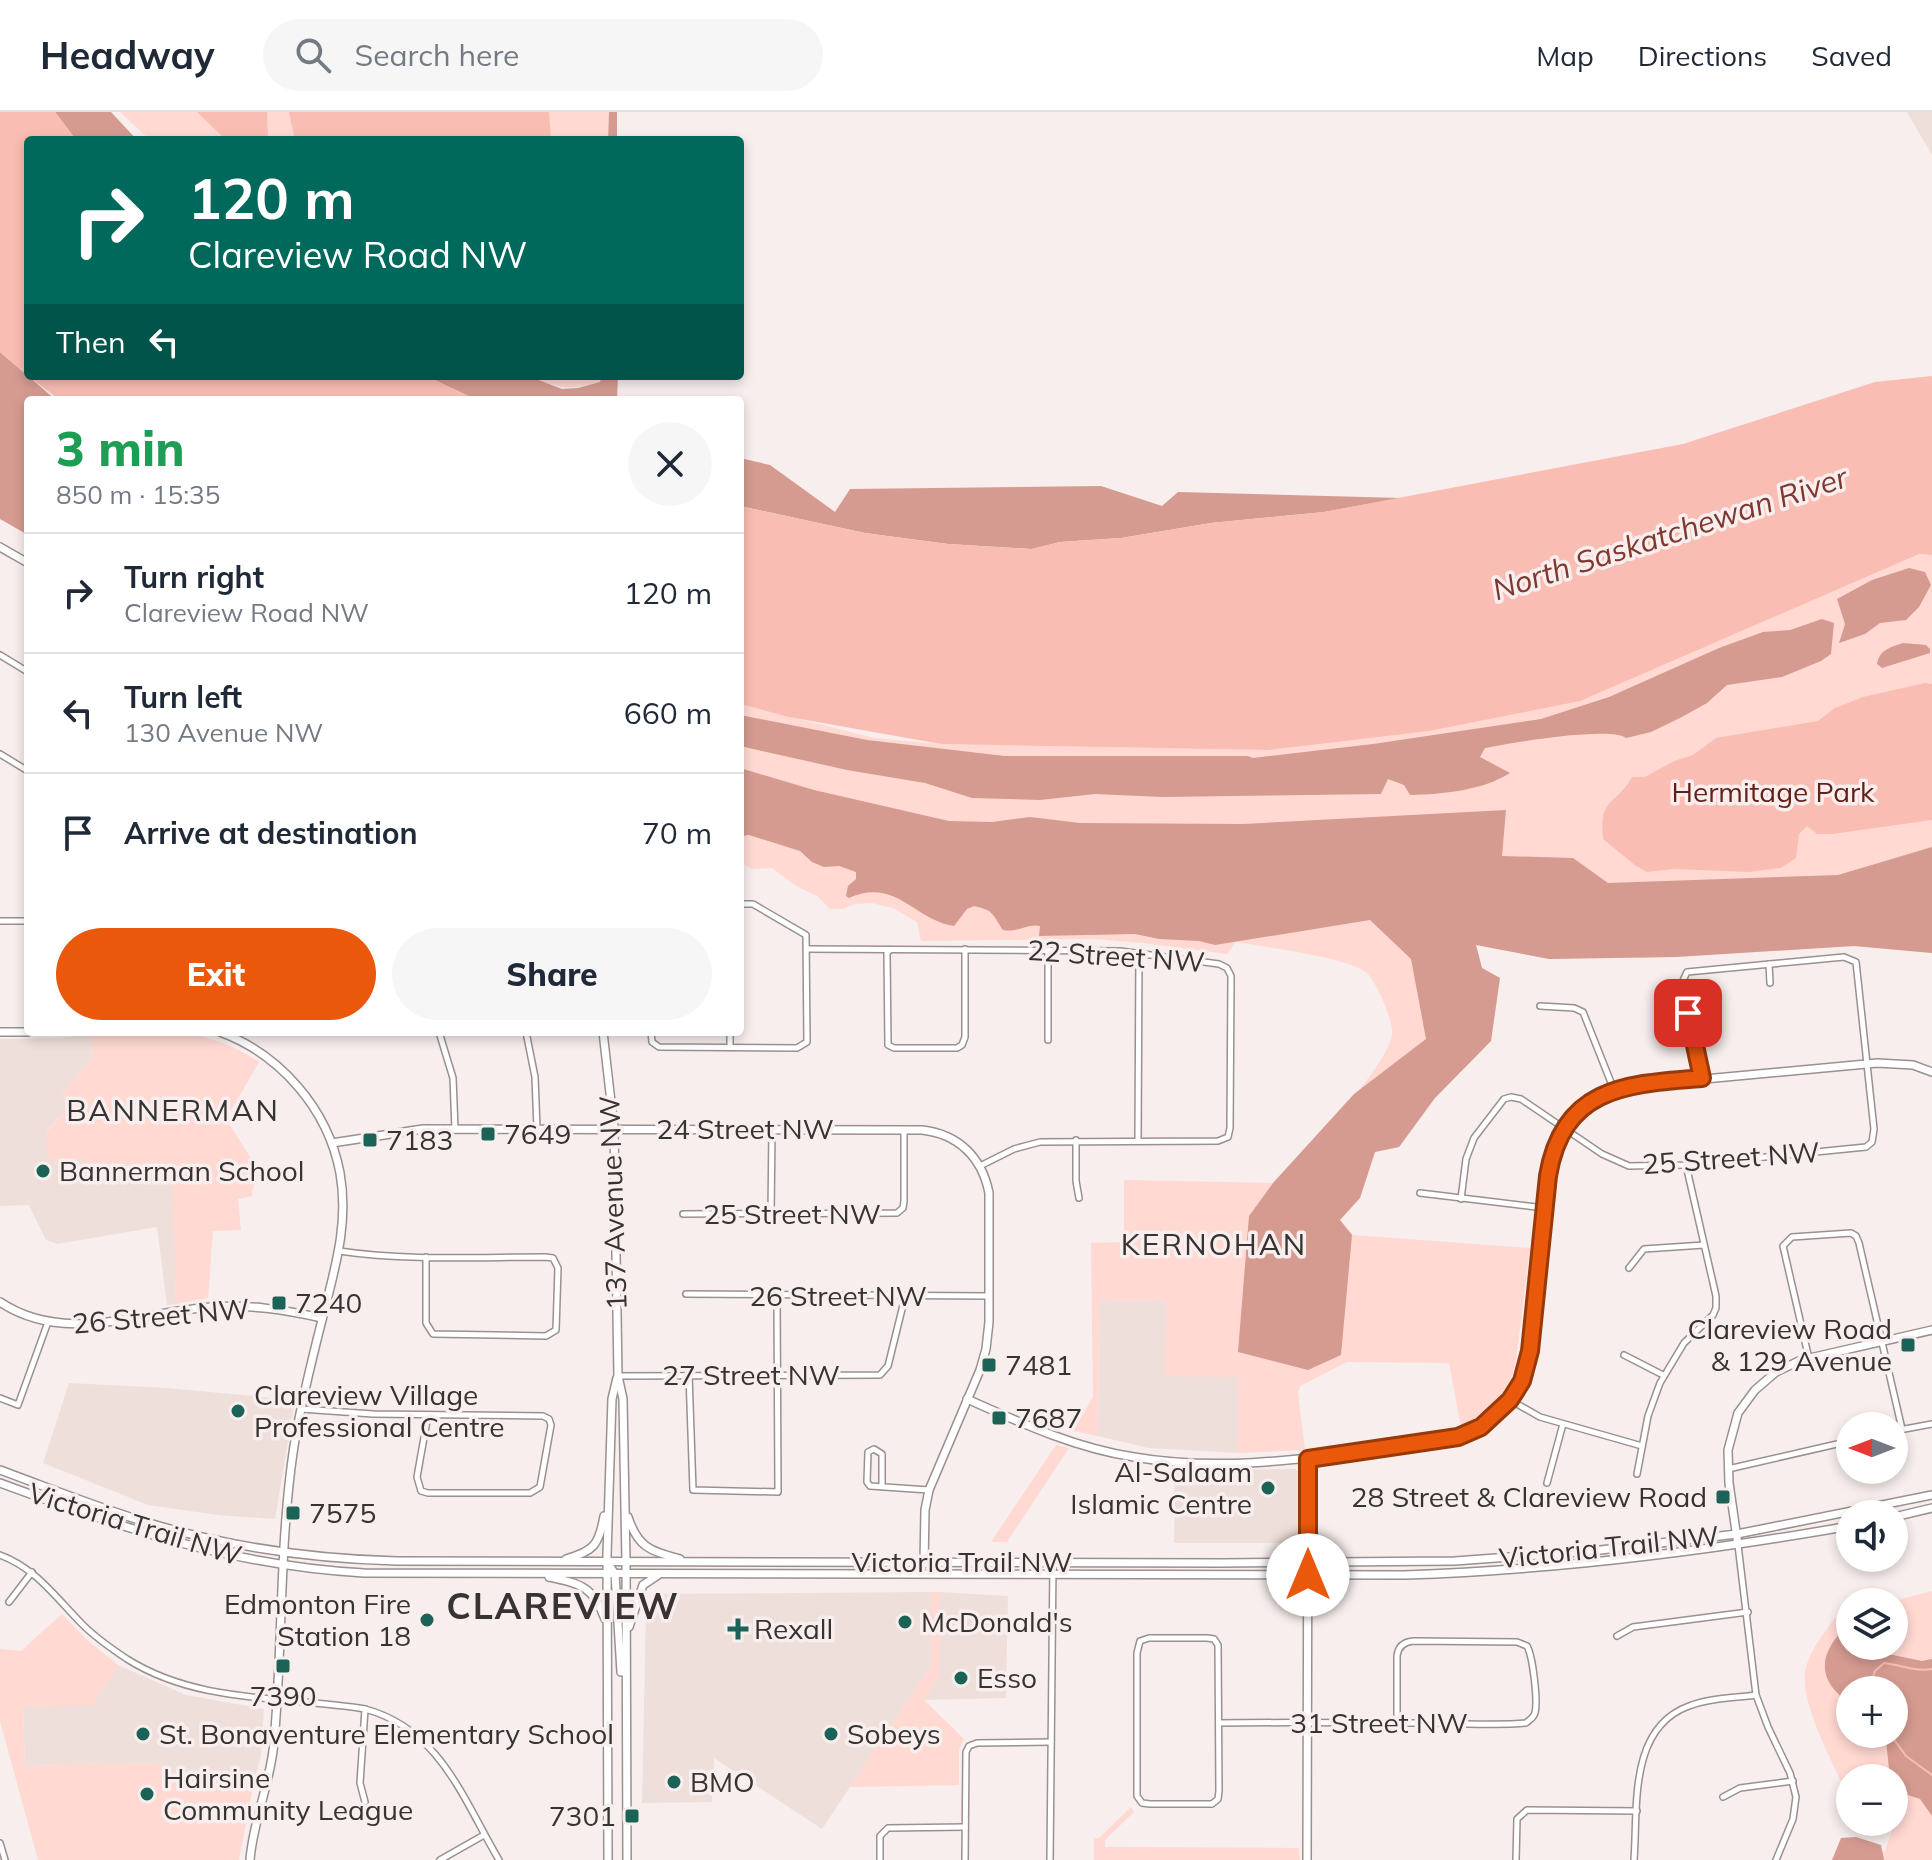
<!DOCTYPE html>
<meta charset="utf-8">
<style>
:root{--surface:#fff;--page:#f6f6f7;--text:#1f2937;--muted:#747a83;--line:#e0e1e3;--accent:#ea580c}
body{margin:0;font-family:Mulish,sans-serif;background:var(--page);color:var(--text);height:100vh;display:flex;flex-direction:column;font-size:30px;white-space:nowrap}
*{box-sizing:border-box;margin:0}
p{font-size:26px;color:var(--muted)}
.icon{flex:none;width:44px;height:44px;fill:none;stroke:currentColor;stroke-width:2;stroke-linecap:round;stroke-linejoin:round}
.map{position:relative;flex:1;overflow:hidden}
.side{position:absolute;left:24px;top:284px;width:720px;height:640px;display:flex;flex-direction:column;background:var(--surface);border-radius:8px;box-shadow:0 4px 12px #0003}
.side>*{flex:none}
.top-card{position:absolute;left:24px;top:24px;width:720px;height:244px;border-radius:8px;box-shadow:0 4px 12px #0003;background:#00695c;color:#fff;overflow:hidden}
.needle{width:52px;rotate:270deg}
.buttons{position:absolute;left:1836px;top:1300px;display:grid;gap:16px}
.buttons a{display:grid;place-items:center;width:72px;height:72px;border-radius:50%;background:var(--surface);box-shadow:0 4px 12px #0003;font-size:40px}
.pin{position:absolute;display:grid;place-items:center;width:68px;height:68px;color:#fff;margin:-34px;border-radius:16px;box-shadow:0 4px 12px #0006}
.me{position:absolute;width:88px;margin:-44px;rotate:0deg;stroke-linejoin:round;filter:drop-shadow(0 0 6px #0008)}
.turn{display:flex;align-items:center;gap:28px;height:168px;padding:0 32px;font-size:36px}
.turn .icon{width:104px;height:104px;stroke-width:2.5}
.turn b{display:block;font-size:56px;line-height:68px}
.then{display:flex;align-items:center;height:76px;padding:0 32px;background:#0003;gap:16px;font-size:30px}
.round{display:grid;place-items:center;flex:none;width:84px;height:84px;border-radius:42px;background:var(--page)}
.overview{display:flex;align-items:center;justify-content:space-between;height:136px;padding:0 32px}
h1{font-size:48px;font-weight:800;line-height:60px;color:#1e9e55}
.cta{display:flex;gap:16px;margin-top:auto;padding:16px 32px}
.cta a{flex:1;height:92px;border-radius:48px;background:var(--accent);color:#fff;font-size:32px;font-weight:800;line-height:92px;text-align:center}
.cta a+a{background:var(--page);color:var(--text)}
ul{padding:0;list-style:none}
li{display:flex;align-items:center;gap:24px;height:120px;padding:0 32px;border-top:2px solid var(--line)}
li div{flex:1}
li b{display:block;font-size:30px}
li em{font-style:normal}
header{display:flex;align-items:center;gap:48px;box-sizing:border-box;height:112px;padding:0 40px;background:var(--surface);border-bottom:2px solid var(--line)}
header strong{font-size:38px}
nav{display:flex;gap:44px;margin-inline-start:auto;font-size:28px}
.search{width:560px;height:72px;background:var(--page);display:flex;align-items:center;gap:20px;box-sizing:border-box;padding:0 28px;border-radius:44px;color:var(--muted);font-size:30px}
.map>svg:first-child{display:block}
.built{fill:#efdfdb}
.green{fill:#ffd9d2;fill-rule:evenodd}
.forest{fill:#d59b91}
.water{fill:#fabdb3}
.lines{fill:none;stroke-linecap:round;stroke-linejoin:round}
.stream{stroke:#fabdb3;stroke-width:2}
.street-casing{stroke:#999190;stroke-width:8}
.secondary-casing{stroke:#999190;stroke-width:10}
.street{stroke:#fff;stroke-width:5}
.secondary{stroke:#fff;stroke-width:7}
.route-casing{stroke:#983908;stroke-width:20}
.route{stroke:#ea580c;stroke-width:14}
.poi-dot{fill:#1b6356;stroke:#f7eeed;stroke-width:3}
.labels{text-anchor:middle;stroke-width:7;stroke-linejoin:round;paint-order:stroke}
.park-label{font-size:28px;fill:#641f17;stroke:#f7eeed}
.street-label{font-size:28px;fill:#363332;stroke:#f7eeed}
.poi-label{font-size:28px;fill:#363332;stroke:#f7eeed;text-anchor:start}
.water-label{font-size:30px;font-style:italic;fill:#7f372e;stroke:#f7eeed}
.neighbourhood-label{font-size:30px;letter-spacing:2px;fill:#363332;stroke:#f7eeed}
.district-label{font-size:36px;font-weight:bold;letter-spacing:2px;fill:#363332;stroke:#f7eeed}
</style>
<header>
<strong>Headway</strong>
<div class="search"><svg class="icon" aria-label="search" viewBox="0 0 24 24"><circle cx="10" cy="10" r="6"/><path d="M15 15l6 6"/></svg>Search here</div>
<nav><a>Map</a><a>Directions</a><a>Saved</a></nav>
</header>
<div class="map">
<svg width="1932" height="1748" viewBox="0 0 1932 1748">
<rect width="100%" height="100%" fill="#f7eeed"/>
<g class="built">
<polygon points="1907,0 1932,0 1932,43"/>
<polygon points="91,922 93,945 62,982 72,992 47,1018 47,1048 86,1047 86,1070 173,1073 176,1192 167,1193 157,1115 57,1132 46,1128 29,1093 0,1094 0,927 60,926"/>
<polygon points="1166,1188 1238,1265 1238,1341 1148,1336 1098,1324 1099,1189"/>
<polygon points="69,1271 167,1276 295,1288 275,1407 218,1403 148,1393 43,1351"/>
<polygon points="1295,1357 1299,1360 1298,1431 1174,1431 1175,1358"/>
<polygon points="931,1480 931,1554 822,1717 714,1646 712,1690 642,1691 646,1499 658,1482"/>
<polygon points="939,1480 1008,1484 1006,1586 924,1588 939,1565"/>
<polygon points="118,1553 186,1583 264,1597 261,1642 253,1675 162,1668 161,1651 25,1654 23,1595 93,1593"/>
</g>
<g class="green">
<polygon points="120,0 609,0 608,28 150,28"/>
<path d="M528,264H602L600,270C568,279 558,276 528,264Z"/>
<path d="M1919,442L1932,443V841L1854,834L1676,845L1549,847L1476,833L1482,856L1500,866L1491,929L1435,986L1399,1035L1375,1040L1360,1086L1340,1108L1353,1123L1530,1136L1515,1256C1504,1284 1488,1300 1461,1315L1449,1251L1347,1250L1300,1274L1298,1281L1305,1338L1238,1341V1265L1165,1264L1166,1188L1099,1189L1098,1324L1073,1319L1093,1285L1091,1131L1124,1130V1068L1273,1071C1302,1040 1384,962 1392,923C1394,910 1377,871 1367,861C1349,845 1263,835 1236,830L1227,842L1143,831L1093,827L921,829L917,810L893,796L872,791L854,792L843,797H830L817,784L796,774L772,756L751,757L740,750V592L874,626L941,632L1268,638Z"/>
<path d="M107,920C168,920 206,915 259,950L226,1007L259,1059C258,1068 251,1075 252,1084L238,1087L241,1118L213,1119L208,1186L176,1192L172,1073L86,1070V1047L47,1049V1019L72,992L62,982L93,945L91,922Z"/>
<polygon points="1056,1333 1069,1336 1007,1430 991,1430"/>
<path d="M1932,1479V1748H1832L1843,1735L1885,1739L1894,1712L1890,1710H1894V1666H1850V1688C1836,1657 1800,1592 1805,1560C1808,1541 1824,1521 1835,1506L1850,1501V1534H1894V1490H1891ZM1850,1578H1894V1622H1850Z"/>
<polygon points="931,1480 939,1480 939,1565 924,1588 964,1627 959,1638 959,1673 850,1675 931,1554"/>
<polygon points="62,1502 87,1528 118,1553 93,1594 23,1595 25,1654 161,1651 162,1668 253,1675 239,1748 38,1748 0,1609 0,1537 21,1539"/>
<polygon points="1131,1695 1134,1700 1105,1728 1105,1735 1299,1736 1300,1748 1094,1748 1094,1726 1099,1726"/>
</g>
<g class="forest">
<polygon points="55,0 111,0 137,28 76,28"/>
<polygon points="609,0 617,0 617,28 608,28"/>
<polygon points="0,240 56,288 28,288 28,423 0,407"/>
<polygon points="426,264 528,264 562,277 578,276 600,270 602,264 618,264 617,288 477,288"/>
<polygon points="740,346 770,353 835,400 850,377 1101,374 1162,394 1178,380 1401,386 1324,400 1211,411 1121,426 1060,430 1032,437 948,432 865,421 740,394"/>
<polygon points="1909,456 1925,460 1931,473 1919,495 1906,508 1880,511 1865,522 1839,531 1845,512 1837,487 1872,468"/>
<path d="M1822,507L1834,511L1831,542L1821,549L1782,565L1727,573L1707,591L1680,606L1651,620L1626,626C1611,614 1508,631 1485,636L1480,645L1510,661C1481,679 1443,682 1410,683L1404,673L1388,667L1381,682L1162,685L1095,682L1040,688L972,686L925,671L847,658L740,634V603L867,628L1005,644H1248L1253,646L1373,632L1541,607L1609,585L1719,536L1763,520L1790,518Z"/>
<path d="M1903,531L1926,533L1930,537V541L1882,556L1877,552C1879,538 1891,535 1903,531Z"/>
<path d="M740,656L814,678L949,709L992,710L1030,705L1080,711L1243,712L1506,698L1502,744L1573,746L1608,771L1838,763L1932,735V841L1854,834L1676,845L1549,847L1476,833L1482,856L1500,866L1491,929L1435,986L1399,1035L1375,1040L1360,1086L1340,1108L1352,1123L1341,1243L1308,1258L1238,1240L1249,1104L1273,1071L1354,982L1426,927L1411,847L1370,808L1215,833L1199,829L1159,827L1135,822L1039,824L1040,814C1028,811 1017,821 1003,818C992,802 995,799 974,794L967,797L954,814C914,808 896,765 849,786L846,784L848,774L856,767V760L839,754L824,755L812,750L800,739L749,723L740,724Z"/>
<path d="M1850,1511V1534H1877L1888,1542L1922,1549L1932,1547V1704L1920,1687L1905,1682L1894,1673V1666H1890L1886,1629L1881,1622H1894V1578H1850V1591C1813,1567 1820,1538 1850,1511Z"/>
<polygon points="1856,1725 1881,1733 1884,1748 1832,1748 1841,1726"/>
</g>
<g class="water">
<polygon points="0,0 55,0 76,28 28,28 28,264 0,240"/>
<polygon points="197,0 267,0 268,28 226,28"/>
<polygon points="289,0 549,0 551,28 295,28"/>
<polygon points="28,264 426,264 477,288 60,288"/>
<polygon points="1932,264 1932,443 1919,442 1580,589 1429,619 1268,638 941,632 789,605 740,592 740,394 865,421 948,432 1032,437 1060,430 1121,426 1211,411 1324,400 1683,332 1875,270"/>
<path d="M1925,571L1932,572V708L1832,722H1817L1807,714L1799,722L1796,746L1781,756L1748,760L1674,757L1647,760L1636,754L1603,727C1599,684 1615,695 1632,665H1645L1674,649L1693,643L1716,626L1818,609L1835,596L1863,585Z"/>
</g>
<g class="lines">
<g class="stream">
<path d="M1869,1578L1875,1559L1884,1551C1901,1553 1915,1560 1932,1557"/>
<polyline points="1890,1622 1906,1644 1932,1663"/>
</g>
<g class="street-casing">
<g id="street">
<polyline points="0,543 28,560"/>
<polyline points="0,642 28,659"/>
<polyline points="0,809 28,809"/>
<polyline points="808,837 1120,839 1219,852 1227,856 1231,864 1230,1016 1228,1025 1218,1029 1040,1030 1014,1037 980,1054"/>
<polyline points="890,838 887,841 888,933 894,936 957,936 962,933 965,925 965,837"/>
<polyline points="1769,852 1770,871"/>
<polyline points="1540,894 1574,896 1583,900 1614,978"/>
<polyline points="439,920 453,966 455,1017"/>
<polyline points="526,920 535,965 537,1017"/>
<polyline points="651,920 652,930 659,935 797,936 807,930 806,823 753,792 740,792"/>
<polyline points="1048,928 1048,837"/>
<polyline points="730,935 730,920"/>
<polyline points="1076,1028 1076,1069 1079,1086"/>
<polyline points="1138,1028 1139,841"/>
<polyline points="1420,1081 1544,1096"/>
<polyline points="1461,1087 1466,1047 1474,1026 1504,987 1511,985 1521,987 1602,1042 1629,1054 1686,1053 1866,1035 1872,1030 1874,1017 1856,850 1844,845 1687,860 1681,873 1702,966"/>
<polyline points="683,1102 897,1101 903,1096 904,1089 904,1018"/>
<polyline points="771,1102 772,1017"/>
<path d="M339,1139C407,1149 477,1145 545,1145L553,1146L558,1156L556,1218L546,1224L433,1222L426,1211V1145"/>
<polyline points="1629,1156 1644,1137 1704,1133"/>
<polyline points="686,1182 989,1184"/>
<polyline points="1624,1243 1663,1263"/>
<polyline points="1809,1247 1783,1134 1792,1125 1851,1121 1856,1124 1859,1131 1902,1317"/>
<polyline points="689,1263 693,1378 778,1380 777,1184"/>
<polyline points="618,1264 880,1263 888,1254 905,1185"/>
<polyline points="0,1286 18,1293 48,1210"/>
<polyline points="1510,1288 1540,1305 1642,1334"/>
<polyline points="301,1297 373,1302 543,1304 549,1307 551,1313 540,1375 530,1381 428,1381 421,1379 417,1365 428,1303"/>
<polyline points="1894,1319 1932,1312"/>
<polyline points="1728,1357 1850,1329"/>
<polyline points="1637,1362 1648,1304 1660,1271 1684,1231 1713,1203 1716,1196 1716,1184 1686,1053"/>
<polyline points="1547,1371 1563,1312"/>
<polyline points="882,1375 882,1342 874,1337 868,1340 867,1370 870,1374 929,1378"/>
<polyline points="1738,1433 1756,1583 1768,1615 1790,1661 1796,1685 1793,1707 1776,1748"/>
<path d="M0,1443C36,1456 57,1487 83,1513C96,1526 112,1537 127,1547C198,1592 285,1584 365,1597C440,1617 463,1687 499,1748"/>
<polyline points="9,1490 32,1460"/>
<polyline points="1617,1524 1633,1515 1748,1500"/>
<polygon points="1149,1526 1207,1526 1214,1527 1218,1533 1219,1679 1218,1687 1212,1692 1150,1692 1142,1691 1137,1684 1137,1541 1140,1529"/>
<polyline points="365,1597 360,1671 365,1690"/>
<path d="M1219,1611C1289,1610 1358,1611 1428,1611C1460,1611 1494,1614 1526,1611C1530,1607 1533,1607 1535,1601C1538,1589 1533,1545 1527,1534L1517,1530L1413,1529C1403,1530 1398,1535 1397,1544V1611"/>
<polyline points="1723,1685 1740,1676 1793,1669"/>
<polyline points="0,1731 5,1748"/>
<polyline points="440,1748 484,1723"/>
<polyline points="880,1748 880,1724 888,1716 965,1715"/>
<polyline points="965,1748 966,1640 969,1634 977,1631 1051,1630"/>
<polyline points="1050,1748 1053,1451"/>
<polyline points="1516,1748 1517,1707 1527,1698 1637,1699"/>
<path d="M1634,1748C1638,1696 1628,1616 1689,1594C1709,1586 1734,1586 1756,1583"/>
</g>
</g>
<g class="secondary-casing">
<g id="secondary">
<polyline points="0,435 28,451"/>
<polyline points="0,920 28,920"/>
<path d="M220,920C280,942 328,997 340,1061C349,1111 335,1156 323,1204C312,1247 301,1290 294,1334C279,1432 283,1531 274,1630C271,1670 253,1708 250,1748"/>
<polyline points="603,920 614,1016 618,1264 623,1287 626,1450 627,1748"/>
<path d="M332,1031L423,1017L922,1018C958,1022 982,1045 989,1081V1210L986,1237L980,1258L929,1378L925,1398L924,1452"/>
<path d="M0,1190C64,1233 141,1200 211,1195C249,1192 285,1198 322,1206"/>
<path d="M967,1287C1021,1311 1075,1336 1134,1345C1214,1359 1297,1348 1377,1338C1407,1335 1444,1334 1472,1320C1505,1303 1523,1274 1530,1239L1550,1053L1562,1023L1584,995L1609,980L1629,974L1877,951L1913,953L1932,960"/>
<path d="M0,1358C52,1377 103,1398 156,1413C235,1436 315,1447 397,1449L1223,1451L1455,1449L1592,1439L1737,1422L1932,1383"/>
<path d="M0,1371C122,1416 233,1454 364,1461L1405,1463C1555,1458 1702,1440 1850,1414"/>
<path d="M628,1405C638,1436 651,1439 680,1447"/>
<polyline points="1894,1405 1932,1396"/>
<polyline points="1738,1433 1729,1371 1728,1338 1738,1301 1755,1278 1776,1260 1801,1248 1932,1218"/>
<path d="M566,1447C594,1439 599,1433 604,1404"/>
<polyline points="607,1450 615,1462 621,1560"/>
<path d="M549,1465C581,1472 593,1474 605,1507"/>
<polyline points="629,1515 643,1473 658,1463"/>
<polyline points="608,1748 607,1443 612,1287 617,1266"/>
<polyline points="1307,1748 1308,1347"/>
</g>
</g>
<use href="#street" class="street"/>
<use href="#secondary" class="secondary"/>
</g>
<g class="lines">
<g class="route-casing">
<path id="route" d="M1308,1463V1347L1458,1325L1481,1315L1510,1288L1522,1269L1530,1239L1548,1064C1563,974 1628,972 1702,966L1688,901"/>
</g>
<use href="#route" class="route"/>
</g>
<g class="poi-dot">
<rect x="480" y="1014" width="16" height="16" rx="4"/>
<rect x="362" y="1020" width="16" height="16" rx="4"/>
<circle cx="43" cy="1059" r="8"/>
<rect x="271" y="1183" width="16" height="16" rx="4"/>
<rect x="1900" y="1225" width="16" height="16" rx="4"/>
<rect x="981" y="1245" width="16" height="16" rx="4"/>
<circle cx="238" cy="1299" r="8"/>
<rect x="991" y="1298" width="16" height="16" rx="4"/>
<circle cx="1268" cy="1376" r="8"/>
<rect x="1715" y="1377" width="16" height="16" rx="4"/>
<rect x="285" y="1393" width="16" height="16" rx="4"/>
<circle cx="427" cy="1508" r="8"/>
<circle cx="905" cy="1510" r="8"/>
<path d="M734 1505h8v8h8v8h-8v8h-8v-8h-8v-8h8z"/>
<rect x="275" y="1546" width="16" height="16" rx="4"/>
<circle cx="961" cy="1566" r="8"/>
<circle cx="143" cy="1622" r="8"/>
<circle cx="831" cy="1622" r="8"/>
<circle cx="674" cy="1670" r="8"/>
<circle cx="147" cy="1682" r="8"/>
<rect x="624" y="1696" width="16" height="16" rx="4"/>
</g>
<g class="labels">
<g class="park-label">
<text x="1773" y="690">Hermitage Park</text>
</g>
<g class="street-label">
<text transform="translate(1116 844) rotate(4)" y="10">22 Street NW</text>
<text x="745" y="1027">24 Street NW</text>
<text transform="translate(1731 1046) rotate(-4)" y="10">25 Street NW</text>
<text transform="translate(613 1091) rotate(-92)" y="10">137 Avenue NW</text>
<text x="792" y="1112">25 Street NW</text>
<text x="838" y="1194">26 Street NW</text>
<text transform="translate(161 1204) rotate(-5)" y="10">26 Street NW</text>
<text x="751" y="1273">27 Street NW</text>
<text transform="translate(135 1412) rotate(17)" y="10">Victoria Trail NW</text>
<text transform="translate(1609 1435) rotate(-6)" y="10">Victoria Trail NW</text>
<text x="962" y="1460">Victoria Trail NW</text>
<text x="1379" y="1621">31 Street NW</text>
</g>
<g class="poi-label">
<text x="504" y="1032">7649</text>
<text x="386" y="1038">7183</text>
<text x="59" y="1069">Bannerman School</text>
<text x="295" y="1201">7240</text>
<text x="1892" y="1227" text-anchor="end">Clareview Road<tspan x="1892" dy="32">&amp; 129 Avenue</tspan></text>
<text x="1005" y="1263">7481</text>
<text x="254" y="1293">Clareview Village<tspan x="254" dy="32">Professional Centre</tspan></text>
<text x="1015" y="1316">7687</text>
<text x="1252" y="1370" text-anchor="end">Al-Salaam<tspan x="1252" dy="32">Islamic Centre</tspan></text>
<text x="1707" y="1395" text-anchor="end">28 Street &amp; Clareview Road</text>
<text x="309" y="1411">7575</text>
<text x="411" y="1502" text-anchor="end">Edmonton Fire<tspan x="411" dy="32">Station 18</tspan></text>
<text x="921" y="1520">McDonald's</text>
<text x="754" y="1527">Rexall</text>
<text x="977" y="1576">Esso</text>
<text x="283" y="1594" text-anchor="middle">7390</text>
<text x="159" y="1632">St. Bonaventure Elementary School</text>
<text x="847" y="1632">Sobeys</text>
<text x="163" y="1676">Hairsine<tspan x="163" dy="32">Community League</tspan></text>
<text x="690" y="1680">BMO</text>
<text x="616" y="1714" text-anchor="end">7301</text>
</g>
<g class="water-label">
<text transform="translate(1670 422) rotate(-18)" y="10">North Saskatchewan River</text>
</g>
<g class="neighbourhood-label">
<text x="173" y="1009">BANNERMAN</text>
<text x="1214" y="1143">KERNOHAN</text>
</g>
<g class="district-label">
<text x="563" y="1507">CLAREVIEW</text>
</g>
</g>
</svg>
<div class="buttons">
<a><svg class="needle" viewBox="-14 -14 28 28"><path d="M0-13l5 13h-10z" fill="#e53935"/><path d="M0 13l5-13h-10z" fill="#747a83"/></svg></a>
<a><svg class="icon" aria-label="sound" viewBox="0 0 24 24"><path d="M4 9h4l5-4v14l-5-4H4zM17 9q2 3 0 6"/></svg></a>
<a><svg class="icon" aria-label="layers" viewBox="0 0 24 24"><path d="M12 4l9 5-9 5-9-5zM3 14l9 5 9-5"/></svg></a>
<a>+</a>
<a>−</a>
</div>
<div class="pin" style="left:1688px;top:901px;background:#d93025"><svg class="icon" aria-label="arrive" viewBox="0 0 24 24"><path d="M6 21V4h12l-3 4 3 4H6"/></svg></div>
<svg class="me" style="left:1308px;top:1463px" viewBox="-20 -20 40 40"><circle r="19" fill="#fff"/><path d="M0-13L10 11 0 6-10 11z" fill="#ea580c"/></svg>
<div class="top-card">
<div class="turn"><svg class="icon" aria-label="right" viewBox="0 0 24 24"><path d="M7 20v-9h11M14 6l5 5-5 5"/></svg><div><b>120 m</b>Clareview Road NW</div></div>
<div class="then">Then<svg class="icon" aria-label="left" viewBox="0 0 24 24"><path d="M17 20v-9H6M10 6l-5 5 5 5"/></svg></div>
</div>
<section class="side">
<div class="overview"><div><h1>3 min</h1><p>850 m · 15:35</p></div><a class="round"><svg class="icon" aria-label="close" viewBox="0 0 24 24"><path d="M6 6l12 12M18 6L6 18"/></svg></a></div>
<ul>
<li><svg class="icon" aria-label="right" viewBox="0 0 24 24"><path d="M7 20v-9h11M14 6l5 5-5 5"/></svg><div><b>Turn right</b><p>Clareview Road NW</p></div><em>120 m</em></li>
<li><svg class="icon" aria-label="left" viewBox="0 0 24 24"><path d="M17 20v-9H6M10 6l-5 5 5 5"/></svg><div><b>Turn left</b><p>130 Avenue NW</p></div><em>660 m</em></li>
<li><svg class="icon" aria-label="arrive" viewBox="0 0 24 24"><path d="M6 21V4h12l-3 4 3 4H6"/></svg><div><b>Arrive at destination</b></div><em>70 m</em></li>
</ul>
<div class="cta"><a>Exit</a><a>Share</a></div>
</section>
</div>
